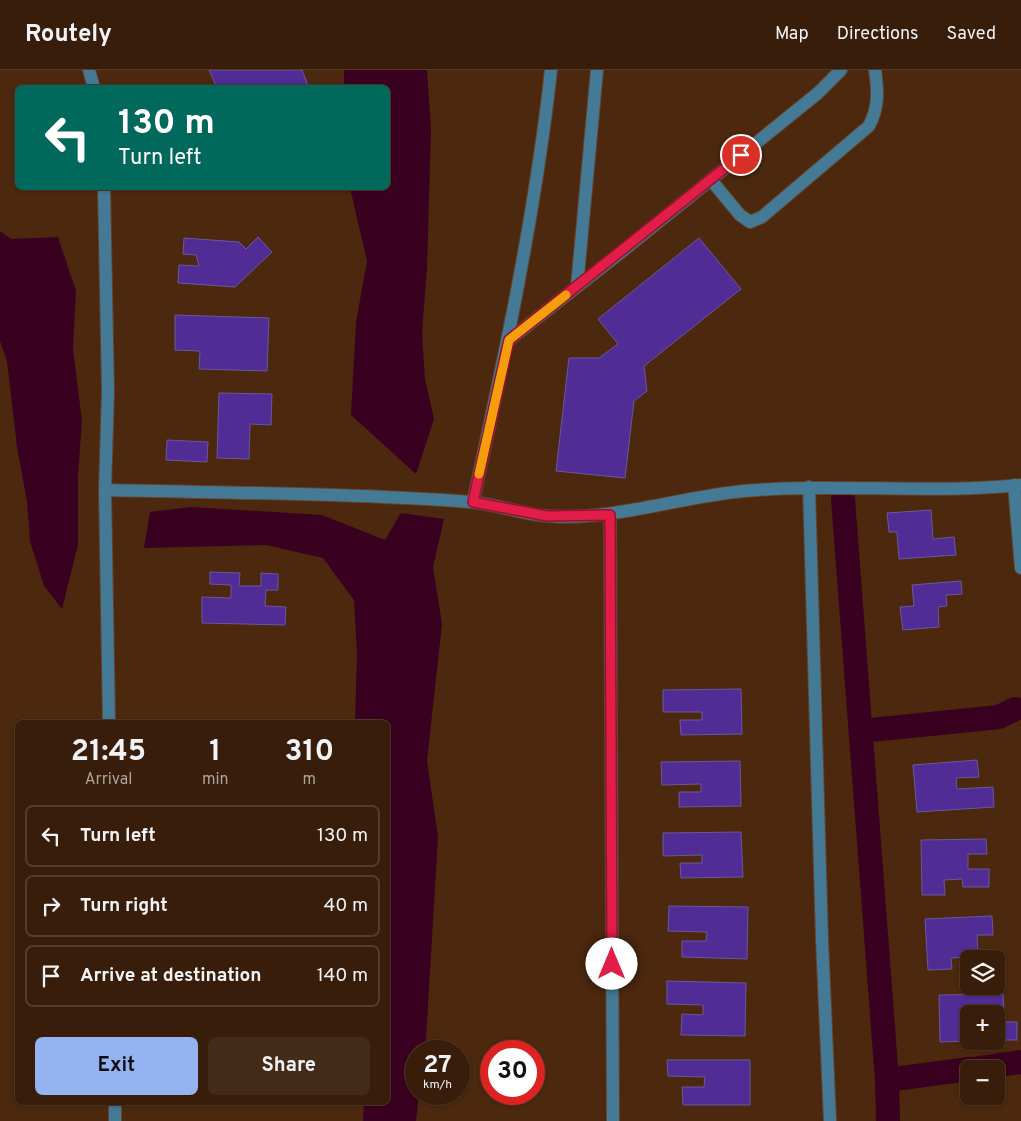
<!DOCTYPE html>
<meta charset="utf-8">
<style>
:root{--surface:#381e0a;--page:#432b18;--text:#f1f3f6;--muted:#aba29c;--line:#523c2b;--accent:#95b2f1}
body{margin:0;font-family:Overpass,sans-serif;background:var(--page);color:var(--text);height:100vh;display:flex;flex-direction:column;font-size:19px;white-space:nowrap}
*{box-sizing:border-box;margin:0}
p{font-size:16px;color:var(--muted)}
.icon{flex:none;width:28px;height:28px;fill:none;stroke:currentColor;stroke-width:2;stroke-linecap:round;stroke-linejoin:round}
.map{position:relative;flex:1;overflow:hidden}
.details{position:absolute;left:15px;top:650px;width:375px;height:385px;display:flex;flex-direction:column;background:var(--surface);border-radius:8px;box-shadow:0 1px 4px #0004,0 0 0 1px var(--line)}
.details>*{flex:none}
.guide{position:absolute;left:15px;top:15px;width:375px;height:105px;border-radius:8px;box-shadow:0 1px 4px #0004,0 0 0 1px var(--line);background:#00695c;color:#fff;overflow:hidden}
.tools{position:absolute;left:960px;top:880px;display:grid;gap:10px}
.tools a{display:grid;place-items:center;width:45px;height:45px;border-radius:8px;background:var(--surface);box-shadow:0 1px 4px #0004,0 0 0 1px var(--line);font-size:25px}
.speed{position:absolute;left:405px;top:970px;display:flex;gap:10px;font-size:25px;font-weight:700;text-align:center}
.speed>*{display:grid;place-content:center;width:65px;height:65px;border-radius:50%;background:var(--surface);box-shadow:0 1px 4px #0004,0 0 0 1px var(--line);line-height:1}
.speed small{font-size:12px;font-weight:400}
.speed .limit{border:8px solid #d22;background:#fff;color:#111}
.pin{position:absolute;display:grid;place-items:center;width:42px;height:42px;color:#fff;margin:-21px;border:2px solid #fff;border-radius:50%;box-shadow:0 1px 5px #0007}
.me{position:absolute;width:55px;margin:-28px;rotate:0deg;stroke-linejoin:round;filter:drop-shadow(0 0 4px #0008)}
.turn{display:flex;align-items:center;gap:18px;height:105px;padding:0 20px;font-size:22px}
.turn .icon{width:65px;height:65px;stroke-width:2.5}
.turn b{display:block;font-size:35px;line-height:42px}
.eta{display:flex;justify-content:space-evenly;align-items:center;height:85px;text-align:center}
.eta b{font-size:30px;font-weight:700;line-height:35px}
.button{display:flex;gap:10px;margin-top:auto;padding:10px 20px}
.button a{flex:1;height:58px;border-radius:8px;background:var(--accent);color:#111;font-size:20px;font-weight:700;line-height:58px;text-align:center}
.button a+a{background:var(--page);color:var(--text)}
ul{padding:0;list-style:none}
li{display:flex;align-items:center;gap:15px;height:62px;margin:0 10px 8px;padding:0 10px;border:2px solid var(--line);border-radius:8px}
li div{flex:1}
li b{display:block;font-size:19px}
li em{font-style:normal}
header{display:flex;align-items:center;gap:30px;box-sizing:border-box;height:70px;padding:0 25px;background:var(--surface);border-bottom:1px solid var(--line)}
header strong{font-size:24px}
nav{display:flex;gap:28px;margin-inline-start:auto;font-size:18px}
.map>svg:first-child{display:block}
.water{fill:#3a001f}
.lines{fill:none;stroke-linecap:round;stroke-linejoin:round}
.canal{stroke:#3a001f;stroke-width:24}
.building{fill:#502c94;stroke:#69589d}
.minor-casing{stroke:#64442c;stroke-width:14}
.minor{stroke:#457a97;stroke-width:12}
.route-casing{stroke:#92132f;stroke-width:12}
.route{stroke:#e11d48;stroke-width:9}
.slow{stroke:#f59e0b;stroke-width:9}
</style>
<header>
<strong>Routely</strong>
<nav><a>Map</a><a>Directions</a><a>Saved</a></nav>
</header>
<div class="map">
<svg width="1021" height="1051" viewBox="0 0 1021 1051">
<rect width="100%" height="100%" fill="#4b280e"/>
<g class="water">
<polygon points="344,0 427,0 431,59 427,198 422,262 425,309 434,349 416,404 351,345 356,252 367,191 350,118 388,118 388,18 344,17"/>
<polygon points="0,161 11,169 58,167 76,221 73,279 82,351 78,405 78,475 62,539 44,516 30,471 27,431 17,377 7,291 0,271"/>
<polygon points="191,437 322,445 385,470 401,443 444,449 433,497 442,554 427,691 438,767 426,969 424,981 416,981 416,1024 419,1024 416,1051 363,1051 364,1033 388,1032 388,652 355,652 357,584 354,530 323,488 266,475 144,478 150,442"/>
</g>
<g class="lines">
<g class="canal">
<polyline points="843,429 887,1010 888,1051"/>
<polyline points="861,661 999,647 1015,639"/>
<polyline points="973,999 1021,992"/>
<polyline points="887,1010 969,999"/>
</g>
</g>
<g class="building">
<polygon points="209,0 302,0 309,18 217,18"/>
<polygon points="258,167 272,182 235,217 178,213 179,195 199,196 196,185 183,184 184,168 239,172 246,179"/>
<polygon points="699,168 741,219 644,296 647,321 634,331 625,408 556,401 569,288 599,288 618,274 598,249"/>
<polygon points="175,245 269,248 267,301 199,299 200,281 175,280"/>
<polygon points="219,323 272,324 271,355 250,354 249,389 217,388"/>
<polygon points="167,370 208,372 207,392 166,390"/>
<polygon points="931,440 933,469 954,467 956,485 899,489 897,462 889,462 887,443"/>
<polygon points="210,502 240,503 239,516 261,516 261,503 278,504 278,520 266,520 265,536 286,537 285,555 202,553 202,527 231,528 231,515 210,514"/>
<polygon points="961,511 962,524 946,525 947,536 938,537 939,557 903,560 900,537 914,536 912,515"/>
<polygon points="741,619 742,664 681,665 680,650 702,650 702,642 663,642 663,620"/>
<polygon points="977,690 979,707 956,708 957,719 993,717 994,737 917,742 913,695"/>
<polygon points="740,691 741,736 679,737 679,722 701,722 701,714 662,715 661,692"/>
<polygon points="741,762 743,807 681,808 680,793 702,793 702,785 663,786 663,763"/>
<polygon points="986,769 987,784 968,784 968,799 989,799 989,817 963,817 962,809 944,810 945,825 922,825 921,770"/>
<polygon points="669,836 748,837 747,889 682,887 682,871 706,871 707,862 668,861"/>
<polygon points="992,846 993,865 977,865 978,883 995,882 995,889 969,889 968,896 967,887 951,888 952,899 928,900 925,849"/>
<polygon points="667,911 746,913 745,966 681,965 682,944 703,945 703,935 667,934"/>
<polygon points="1003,924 1004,939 977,939 977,944 969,944 969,971 940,972 939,925"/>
<rect x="996" y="952" width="21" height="18"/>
<polygon points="667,990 750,990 750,1035 683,1035 682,1017 704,1017 705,1007 668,1006"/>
</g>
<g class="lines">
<g class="minor-casing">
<g id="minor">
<polyline points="89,0 94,18"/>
<path d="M711,110L740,145L750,152L762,147L869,56C879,37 878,21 875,0"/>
<polyline points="104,118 108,321 105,420 109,652"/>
<polyline points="577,216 597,0"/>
<polyline points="509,270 620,183 818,23 841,0"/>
<polyline points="1014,415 1021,498"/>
<polyline points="809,417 822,870 830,1051"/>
<path d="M105,420C226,423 349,423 470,432C496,434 521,444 547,446C614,451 678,427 744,421C836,413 929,424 1021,415"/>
<path d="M473,432C504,289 535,146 551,0"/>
<polyline points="610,445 613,1051"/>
<polyline points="115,1032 115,1051"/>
</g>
</g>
<use href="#minor" class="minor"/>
</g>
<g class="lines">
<g class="route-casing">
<polyline id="route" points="612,894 610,445 547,446 473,432 509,270 741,85"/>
</g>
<use href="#route" class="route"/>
<polyline class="slow" points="479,404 509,270 566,225"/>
</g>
</svg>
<div class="tools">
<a><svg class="icon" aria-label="layers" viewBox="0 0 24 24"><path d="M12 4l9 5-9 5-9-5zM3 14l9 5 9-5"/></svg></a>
<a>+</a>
<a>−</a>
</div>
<div class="speed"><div>27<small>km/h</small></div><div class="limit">30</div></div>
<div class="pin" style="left:741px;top:85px;background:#d93025"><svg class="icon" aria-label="arrive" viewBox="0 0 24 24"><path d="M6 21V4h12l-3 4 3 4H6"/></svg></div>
<svg class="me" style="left:612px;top:894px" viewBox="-20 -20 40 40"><circle r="19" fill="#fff"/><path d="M0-13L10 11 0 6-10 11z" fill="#e11d48"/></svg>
<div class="guide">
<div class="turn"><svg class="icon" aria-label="left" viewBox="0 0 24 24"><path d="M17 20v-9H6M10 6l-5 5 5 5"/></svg><div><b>130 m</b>Turn left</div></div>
</div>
<section class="details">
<div class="eta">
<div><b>21:45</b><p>Arrival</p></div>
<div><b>1</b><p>min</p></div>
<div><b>310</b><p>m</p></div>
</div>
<ul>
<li><svg class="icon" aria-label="left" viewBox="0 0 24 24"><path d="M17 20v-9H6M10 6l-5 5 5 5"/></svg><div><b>Turn left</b></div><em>130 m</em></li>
<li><svg class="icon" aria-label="right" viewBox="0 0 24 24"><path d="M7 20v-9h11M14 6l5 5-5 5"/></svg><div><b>Turn right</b></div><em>40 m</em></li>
<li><svg class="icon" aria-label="arrive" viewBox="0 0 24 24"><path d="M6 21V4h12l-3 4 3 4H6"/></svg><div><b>Arrive at destination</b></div><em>140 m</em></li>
</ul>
<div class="button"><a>Exit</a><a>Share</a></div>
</section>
</div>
